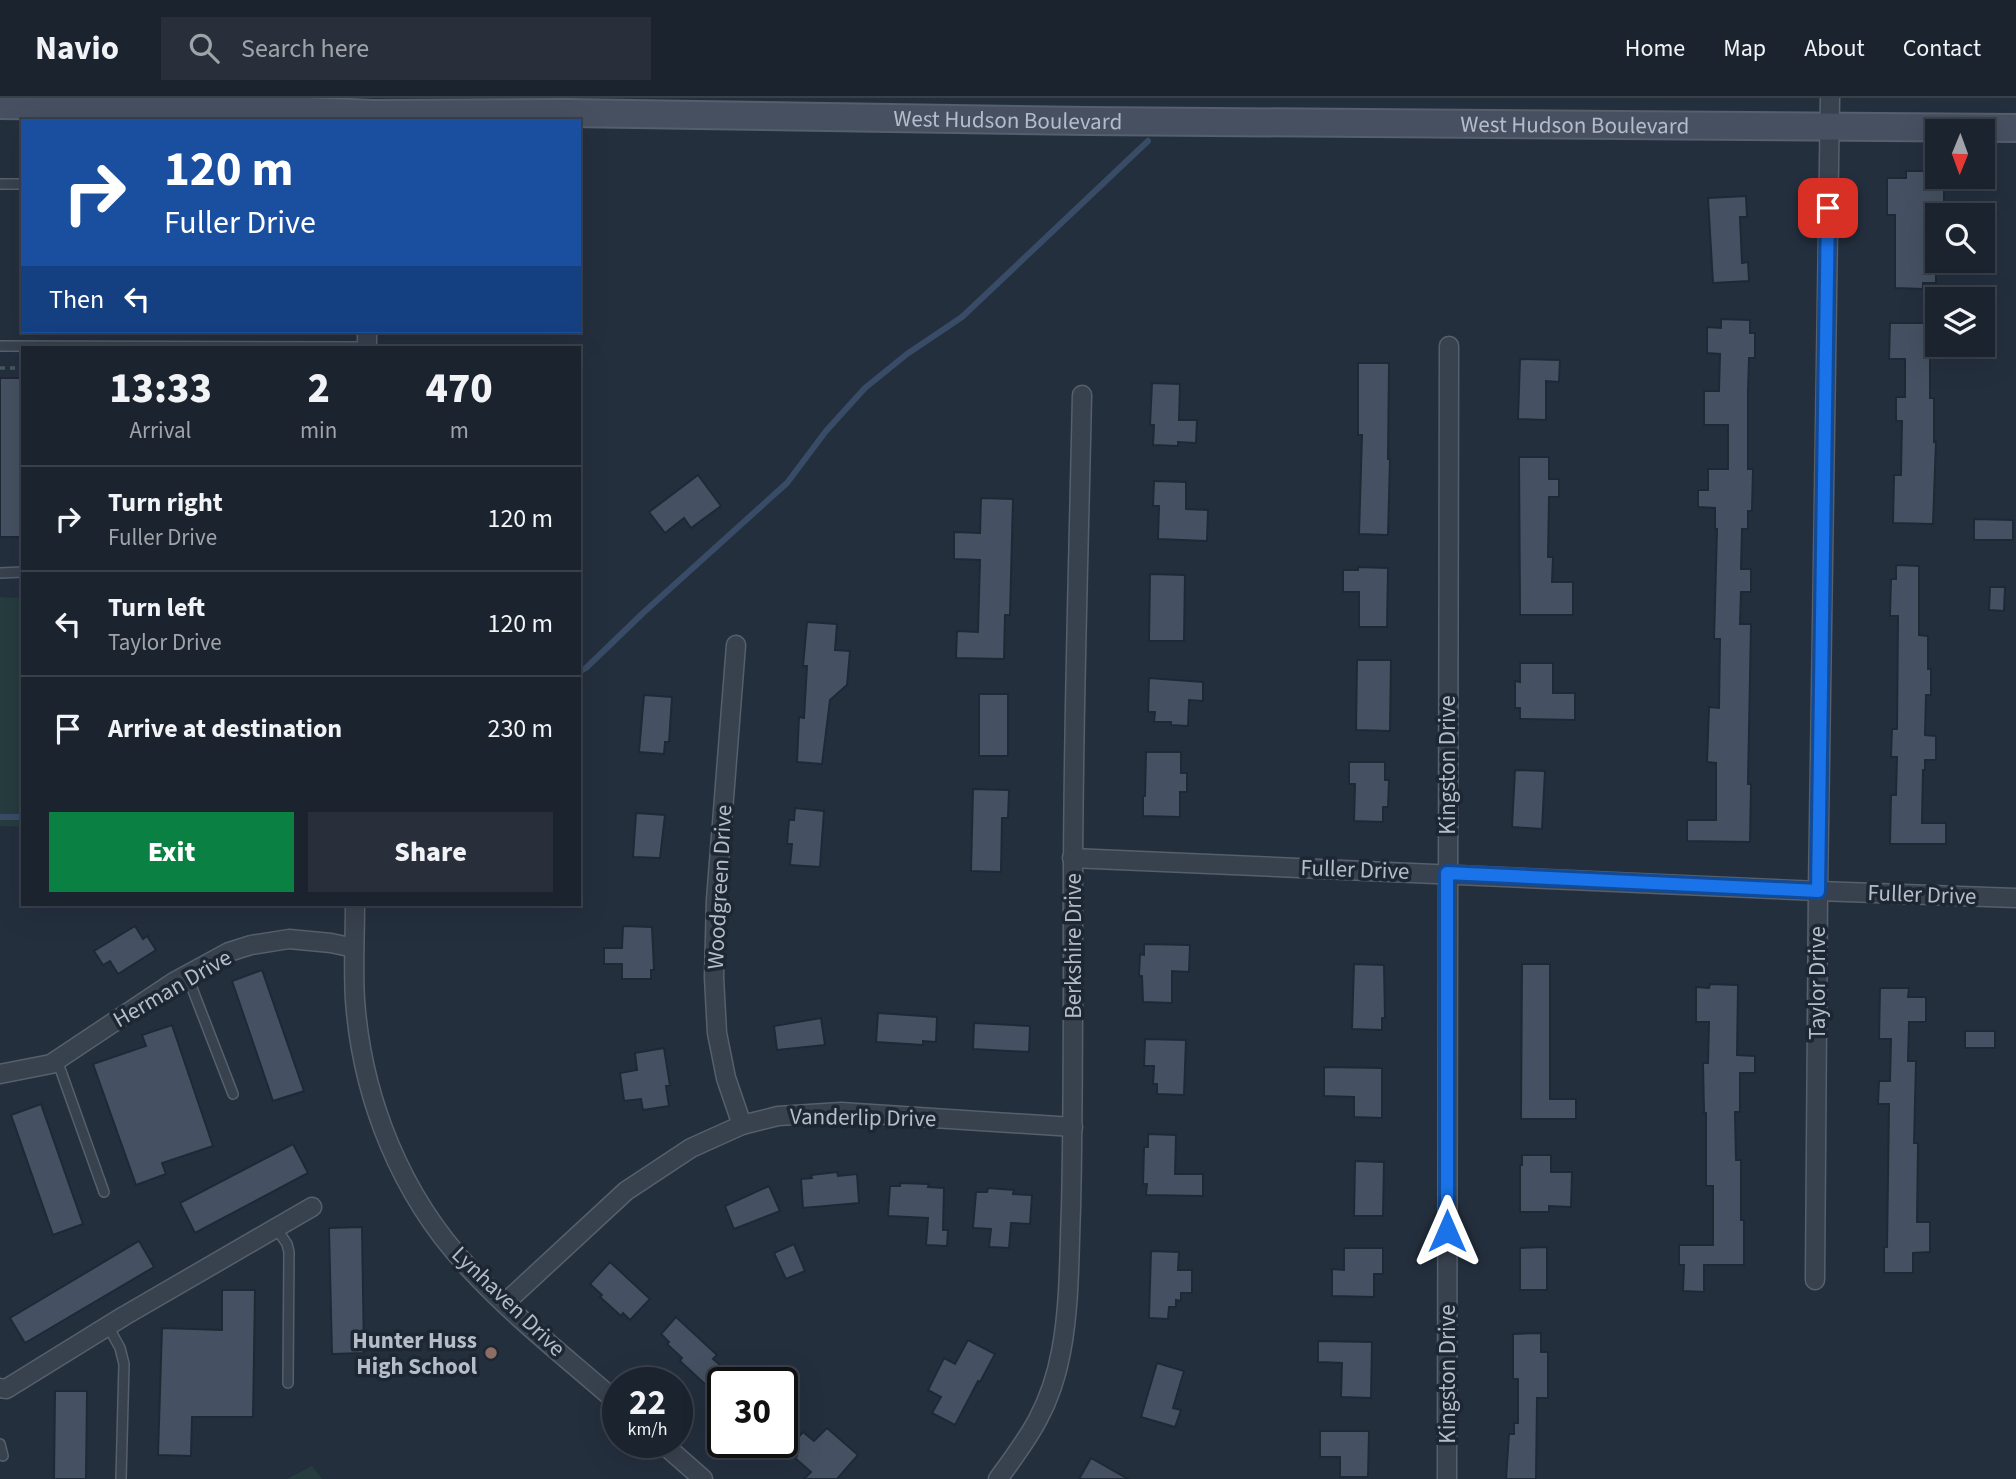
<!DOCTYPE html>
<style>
:root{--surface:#1b232e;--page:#282f3a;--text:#f1f3f6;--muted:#a0a4aa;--line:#39404a;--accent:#0b8043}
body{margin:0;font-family:"Source Sans 3",sans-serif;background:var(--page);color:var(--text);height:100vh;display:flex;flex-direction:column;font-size:26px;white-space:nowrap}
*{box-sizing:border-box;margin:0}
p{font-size:23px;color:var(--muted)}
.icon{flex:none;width:38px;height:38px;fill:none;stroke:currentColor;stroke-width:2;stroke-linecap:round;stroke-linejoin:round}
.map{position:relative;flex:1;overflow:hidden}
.panel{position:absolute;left:21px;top:248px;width:560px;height:560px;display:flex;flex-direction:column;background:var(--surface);border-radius:0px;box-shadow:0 7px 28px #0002,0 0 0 2px var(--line)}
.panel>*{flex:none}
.top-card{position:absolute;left:21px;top:21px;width:560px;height:214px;border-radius:0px;box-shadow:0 7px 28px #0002,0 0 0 2px var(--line);background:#1a4fa0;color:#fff;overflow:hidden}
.needle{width:46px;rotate:181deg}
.tools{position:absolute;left:1925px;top:21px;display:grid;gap:14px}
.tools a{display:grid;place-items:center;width:70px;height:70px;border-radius:0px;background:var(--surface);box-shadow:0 7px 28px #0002,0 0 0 2px var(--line);font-size:35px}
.speed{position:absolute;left:602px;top:1269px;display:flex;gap:14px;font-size:35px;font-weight:700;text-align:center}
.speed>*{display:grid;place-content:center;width:91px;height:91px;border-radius:50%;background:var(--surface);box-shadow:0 7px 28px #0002,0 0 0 2px var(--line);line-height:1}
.speed small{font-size:18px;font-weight:400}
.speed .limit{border:4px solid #111;border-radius:10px;background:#fff;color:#111}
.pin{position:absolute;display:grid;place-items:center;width:60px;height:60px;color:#fff;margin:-30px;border-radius:14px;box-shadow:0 4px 10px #0006}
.me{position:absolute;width:77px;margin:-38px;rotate:0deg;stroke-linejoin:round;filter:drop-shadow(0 0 5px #0008)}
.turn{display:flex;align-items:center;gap:24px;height:147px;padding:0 28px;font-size:32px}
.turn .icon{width:91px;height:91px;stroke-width:2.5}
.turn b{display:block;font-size:49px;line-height:60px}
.then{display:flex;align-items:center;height:66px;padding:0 28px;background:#0003;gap:14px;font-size:26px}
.eta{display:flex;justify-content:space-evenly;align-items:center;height:119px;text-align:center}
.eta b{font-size:42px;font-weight:800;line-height:49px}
.action{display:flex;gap:14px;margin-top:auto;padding:14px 28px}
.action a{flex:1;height:80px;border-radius:0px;background:var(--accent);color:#fff;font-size:28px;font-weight:800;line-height:80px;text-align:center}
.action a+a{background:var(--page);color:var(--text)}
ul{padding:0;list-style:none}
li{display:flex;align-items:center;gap:21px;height:105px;padding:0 28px;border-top:2px solid var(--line)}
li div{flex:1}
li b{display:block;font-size:26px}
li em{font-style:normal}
header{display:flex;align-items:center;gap:42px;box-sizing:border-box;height:98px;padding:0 35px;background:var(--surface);border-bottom:2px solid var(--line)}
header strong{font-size:33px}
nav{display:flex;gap:38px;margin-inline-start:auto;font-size:24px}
.search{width:490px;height:63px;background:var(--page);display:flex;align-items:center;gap:18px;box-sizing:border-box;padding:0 24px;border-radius:0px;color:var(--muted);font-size:26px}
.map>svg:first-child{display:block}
.green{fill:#263c3f}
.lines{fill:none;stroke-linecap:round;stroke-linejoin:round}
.stream{stroke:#394c67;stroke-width:6}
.building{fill:#455162;stroke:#1f2835;stroke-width:2}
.service-casing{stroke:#565f6c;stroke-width:12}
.minor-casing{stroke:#565f6c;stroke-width:21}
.secondary-casing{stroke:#565f6c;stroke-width:30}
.path{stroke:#44595c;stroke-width:3.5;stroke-dasharray:5 5;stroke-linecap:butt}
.service{stroke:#38414e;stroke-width:9}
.minor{stroke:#38414e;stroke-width:18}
.secondary{stroke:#465061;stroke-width:26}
.route-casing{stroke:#114b97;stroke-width:18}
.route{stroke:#1a73e8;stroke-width:12}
.education-dot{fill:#8d6e63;stroke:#1d2633;stroke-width:2.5}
.labels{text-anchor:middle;stroke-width:7;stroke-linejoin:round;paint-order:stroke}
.street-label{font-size:23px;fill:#b4bcc9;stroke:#1d2633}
.poi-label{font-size:23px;font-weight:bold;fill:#b4bcc9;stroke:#1d2633;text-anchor:end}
</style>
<header>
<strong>Navio</strong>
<div class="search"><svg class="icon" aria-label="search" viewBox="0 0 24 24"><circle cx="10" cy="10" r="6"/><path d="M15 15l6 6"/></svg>Search here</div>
<nav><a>Home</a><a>Map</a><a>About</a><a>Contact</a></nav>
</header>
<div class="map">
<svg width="2016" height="1381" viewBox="0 0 2016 1381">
<rect width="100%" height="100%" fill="#242f3e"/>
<g class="green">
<polygon points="0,499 23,500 23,729 0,728"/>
<polygon points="312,1368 322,1381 287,1381"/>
</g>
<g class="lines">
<g class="stream">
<polyline points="579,574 586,570 643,515 787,385 826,333 865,290 907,256 962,219 1148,43"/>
<polyline points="0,719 23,719"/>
</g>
</g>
<g class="building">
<polygon points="1906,73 1937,73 1937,79 1944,79 1944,117 1924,117 1924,159 1936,160 1936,185 1923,185 1923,191 1895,190 1895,117 1887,117 1887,80 1906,80"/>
<polygon points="1746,98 1747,119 1740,119 1742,165 1748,164 1749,183 1713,185 1708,100"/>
<polygon points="1721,221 1750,222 1750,235 1755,235 1755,260 1749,260 1748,294 1748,371 1753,371 1752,413 1748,413 1748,431 1742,431 1741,471 1751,471 1751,494 1741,494 1740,526 1751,526 1748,686 1751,686 1750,744 1687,743 1687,722 1716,722 1716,665 1707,664 1709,609 1719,610 1720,541 1714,541 1717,431 1715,431 1715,410 1698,409 1698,392 1708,392 1708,371 1728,371 1728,327 1704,327 1704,293 1719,293 1720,256 1707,255 1707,229 1721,230"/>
<polygon points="1890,225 1933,225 1933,246 1930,246 1930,300 1934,300 1934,344 1936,343 1933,426 1893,425 1894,377 1901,377 1902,323 1896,323 1896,299 1905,299 1905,261 1889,261"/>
<polygon points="1520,261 1560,262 1559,284 1546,283 1546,322 1518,321"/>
<polygon points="1358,265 1389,265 1388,361 1390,361 1388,437 1359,436 1362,337 1358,337"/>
<rect x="0" y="280" width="23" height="159"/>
<polygon points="1152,285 1180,286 1179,322 1197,322 1196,345 1178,344 1178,348 1153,347 1154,327 1150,327"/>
<polygon points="1519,359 1549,359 1549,381 1559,381 1559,399 1549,399 1548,459 1553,459 1552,484 1573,484 1573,517 1520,517"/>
<polygon points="698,377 721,408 691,430 684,420 665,435 649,414"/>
<polygon points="1154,383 1186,384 1186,411 1208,412 1207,443 1158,441 1159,408 1153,408"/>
<polygon points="981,400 1013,401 1010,517 1005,517 1004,561 956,560 957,533 978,534 980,462 954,461 954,434 980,435"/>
<polygon points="1974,421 2013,422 2013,442 1974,442"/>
<polygon points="1896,467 1919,468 1919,537 1928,538 1928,571 1931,571 1931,597 1926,597 1925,637 1936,638 1936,662 1925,662 1925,672 1923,672 1922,725 1946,725 1946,746 1890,746 1891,697 1896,697 1897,659 1891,659 1892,631 1897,631 1898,518 1890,518 1891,481 1896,481"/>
<polygon points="1358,469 1388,470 1387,529 1359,529 1359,494 1343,494 1343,472 1358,472"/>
<polygon points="1150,476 1185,477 1184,543 1149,543"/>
<polygon points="1990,489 2005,489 2004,513 1989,512"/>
<polygon points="807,524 837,526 835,552 850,553 847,587 830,602 822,666 797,664 799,619 804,620 807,568 803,568"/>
<polygon points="1357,562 1391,562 1390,633 1356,632"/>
<polygon points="1520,565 1553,565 1553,595 1575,595 1575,622 1520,621 1520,610 1515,610 1515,583 1520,584"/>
<polygon points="1149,580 1203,584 1203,603 1189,602 1188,628 1171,627 1171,624 1154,624 1155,614 1148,614"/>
<rect x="979" y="596" width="29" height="62"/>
<polygon points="644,597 672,599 669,644 665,644 664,656 639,654"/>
<polygon points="1146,654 1181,654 1181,675 1187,675 1187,694 1180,694 1180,719 1143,718 1143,698 1145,698"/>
<polygon points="1349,664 1385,664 1385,682 1389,682 1388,709 1383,709 1383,724 1354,723 1355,686 1349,686"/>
<polygon points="1515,672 1545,673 1542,731 1512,729"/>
<polygon points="973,691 1009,692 1008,720 1002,720 1001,774 971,773"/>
<polygon points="795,710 824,713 820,769 790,767 792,746 787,746 789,722 794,722"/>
<polygon points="636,715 665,717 660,760 633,759"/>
<polygon points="135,828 143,841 147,838 156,852 118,876 110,863 103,867 94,853"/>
<polygon points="623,828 652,829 654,872 651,872 651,881 622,881 622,866 604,866 604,850 622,850"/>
<polygon points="1144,846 1190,847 1189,874 1172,873 1172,905 1143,904 1142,878 1139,878 1140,856 1144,857"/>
<polygon points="1354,866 1384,867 1385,920 1382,920 1382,932 1352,931"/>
<polygon points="1522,866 1550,866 1550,1001 1576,1001 1576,1021 1521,1021"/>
<polygon points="262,872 304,993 273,1003 232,883"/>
<polygon points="1710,886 1738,887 1737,957 1755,958 1755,975 1740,975 1740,1014 1735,1014 1736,1062 1741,1062 1741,1122 1744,1122 1744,1167 1704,1167 1704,1194 1683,1193 1684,1167 1679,1167 1679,1147 1713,1147 1713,1088 1706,1088 1706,1015 1704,1015 1703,965 1708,965 1709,924 1696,924 1696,889 1709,890"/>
<polygon points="1880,890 1909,890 1908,899 1926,899 1926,924 1909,924 1908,963 1916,963 1914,1045 1918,1045 1917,1124 1930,1124 1930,1154 1913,1155 1913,1175 1884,1175 1884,1149 1887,1149 1889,1006 1878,1006 1879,983 1890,983 1891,941 1879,941"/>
<polygon points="878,915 937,919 936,944 923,943 923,947 876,944"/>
<polygon points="821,920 825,947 777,952 774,928"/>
<polygon points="974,925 1030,928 1029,954 973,951"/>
<polygon points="172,927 213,1048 162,1065 166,1076 136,1087 93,966 146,948 142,937"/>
<rect x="1965" y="933" width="30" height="17"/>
<polygon points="1145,941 1186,942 1184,997 1157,996 1157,986 1153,986 1154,968 1144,968"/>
<polygon points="664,950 670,988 666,988 669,1008 643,1012 641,1001 624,1003 620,975 637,972 635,955"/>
<polygon points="1324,969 1382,970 1382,1020 1354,1019 1354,999 1324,998"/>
<polygon points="41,1006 83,1126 53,1137 11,1017"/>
<polygon points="1148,1036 1176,1037 1175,1076 1203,1076 1203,1098 1146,1097 1147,1086 1143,1086 1144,1049 1148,1049"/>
<polygon points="293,1046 308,1075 195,1135 180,1105"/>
<polygon points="1522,1057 1551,1057 1551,1074 1572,1074 1571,1109 1549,1108 1549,1114 1520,1114 1520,1067 1522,1067"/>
<polygon points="1355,1063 1384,1064 1383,1118 1354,1118"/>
<polygon points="837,1074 838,1078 857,1076 859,1105 803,1110 801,1081 812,1080 811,1077"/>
<polygon points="900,1085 929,1086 928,1089 944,1090 943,1132 948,1132 947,1148 926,1147 928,1120 888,1118 890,1088 900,1088"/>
<polygon points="769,1088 780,1113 734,1131 725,1108"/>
<polygon points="988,1090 1014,1092 1013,1096 1032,1097 1030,1126 1011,1125 1009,1150 989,1149 991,1131 973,1130 976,1094 987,1094"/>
<polygon points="362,1129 364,1255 332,1256 329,1130"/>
<polygon points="139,1143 154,1169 25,1245 10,1220"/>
<polygon points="794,1146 805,1173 786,1181 774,1155"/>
<polygon points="1547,1149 1547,1192 1520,1192 1520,1150"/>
<polygon points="1344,1150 1383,1150 1383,1176 1374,1176 1374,1199 1332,1198 1332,1171 1344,1172"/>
<polygon points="1151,1153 1179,1154 1178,1172 1192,1172 1192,1195 1181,1195 1181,1203 1176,1202 1176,1209 1169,1209 1168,1221 1149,1220"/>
<polygon points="610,1164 650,1201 630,1222 623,1215 621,1218 600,1199 602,1197 590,1186"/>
<polygon points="222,1192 255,1192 253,1319 192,1319 191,1358 158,1357 162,1230 222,1232"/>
<polygon points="676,1219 717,1257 713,1261 740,1284 723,1284 723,1303 680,1263 682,1260 667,1246 669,1244 661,1236"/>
<polygon points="1541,1235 1541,1254 1548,1254 1548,1300 1537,1300 1536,1381 1506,1381 1509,1336 1514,1336 1514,1325 1518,1325 1518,1281 1513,1281 1513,1236"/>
<polygon points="968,1242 995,1256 980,1284 978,1283 955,1327 932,1315 941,1299 928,1292 944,1260 955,1266"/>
<polygon points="1318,1243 1372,1244 1371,1300 1341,1299 1342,1265 1318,1264"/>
<polygon points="1157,1265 1184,1273 1173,1310 1181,1312 1175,1329 1141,1319"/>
<polygon points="55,1293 87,1293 86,1381 54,1381"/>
<polygon points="827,1330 858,1357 837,1381 804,1381 811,1374 795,1360 797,1358 789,1350 803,1334 814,1343"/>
<polygon points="1320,1333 1369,1333 1368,1379 1340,1379 1340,1359 1320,1359"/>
<polygon points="1091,1360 1128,1381 1079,1381"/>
</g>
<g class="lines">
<g class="service-casing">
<g id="service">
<polyline points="0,86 23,86"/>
<polyline points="0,248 367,249"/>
<polyline points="0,475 23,474"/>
<polyline points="187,877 233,996"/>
<polyline points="57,962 104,1094"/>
<polyline points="277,1131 287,1146 289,1154 288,1285"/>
<polyline points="108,1228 120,1250 124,1266 121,1381"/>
<polyline points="0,1346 3,1358"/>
</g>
</g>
<g class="minor-casing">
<g id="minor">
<polyline points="367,250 367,233"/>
<polyline points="736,547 716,802 714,879 717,935 726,980 742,1027"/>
<polyline points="1072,760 1818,793 2016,800"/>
<path d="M355,807C355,838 353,870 355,902C362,1000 401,1098 469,1170C514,1219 568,1261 618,1305"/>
<polyline points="0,976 51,966 174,884 229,854 251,847 289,841 331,845 354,850"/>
<polyline points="1815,1182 1818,793 1830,0"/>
<polyline points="505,1205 626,1093 691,1050 742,1027 778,1018 841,1014 1073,1029"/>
<polyline points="0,1290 6,1291 124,1218 312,1109"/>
<polyline points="661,1344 703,1381"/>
<path d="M998,1381C1030,1338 1051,1308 1061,1254C1070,1207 1069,1158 1071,1110C1073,1026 1073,941 1073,856C1072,670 1078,483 1082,297"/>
<polyline points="1447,1381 1449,248"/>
</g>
</g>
<g class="secondary-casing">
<g id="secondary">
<path id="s1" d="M0,7L243,10L372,16L569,15L1088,23L2016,30"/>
</g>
</g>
<polyline class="path" points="0,270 23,270"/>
<use href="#service" class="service"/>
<use href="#minor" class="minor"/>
<use href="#secondary" class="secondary"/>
</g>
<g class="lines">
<g class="route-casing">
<polyline id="route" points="1447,1133 1447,775 1818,793 1828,110"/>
</g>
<use href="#route" class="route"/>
</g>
<circle class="education-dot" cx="491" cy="1255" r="7"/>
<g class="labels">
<g class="street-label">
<text dy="8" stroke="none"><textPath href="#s1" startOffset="1008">West Hudson Boulevard</textPath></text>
<text dy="8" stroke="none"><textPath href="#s1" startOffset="1575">West Hudson Boulevard</textPath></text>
<text transform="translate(1447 667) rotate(-90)" y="8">Kingston Drive</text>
<text transform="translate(1355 771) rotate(2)" y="8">Fuller Drive</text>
<text transform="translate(719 789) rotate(-87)" y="8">Woodgreen Drive</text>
<text transform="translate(1922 796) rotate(2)" y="8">Fuller Drive</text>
<text transform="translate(1073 848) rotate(-90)" y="8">Berkshire Drive</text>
<text transform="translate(1817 885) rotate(-90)" y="8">Taylor Drive</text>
<text transform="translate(172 890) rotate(-30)" y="8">Herman Drive</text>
<text transform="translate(863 1019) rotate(1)" y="8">Vanderlip Drive</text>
<text transform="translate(509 1203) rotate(44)" y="8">Lynhaven Drive</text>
<text transform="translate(1447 1276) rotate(-90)" y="8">Kingston Drive</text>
</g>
<g class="poi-label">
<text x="477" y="1250">Hunter Huss<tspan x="477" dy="26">High School</tspan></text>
</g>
</g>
</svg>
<div class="tools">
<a><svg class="needle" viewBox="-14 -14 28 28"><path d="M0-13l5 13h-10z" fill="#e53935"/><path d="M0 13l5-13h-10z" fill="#a0a4aa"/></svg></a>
<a><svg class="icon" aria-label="search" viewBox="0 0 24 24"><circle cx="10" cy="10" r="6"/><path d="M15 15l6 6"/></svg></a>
<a><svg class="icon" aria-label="layers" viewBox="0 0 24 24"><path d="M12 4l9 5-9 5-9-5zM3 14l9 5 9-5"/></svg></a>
</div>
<div class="speed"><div>22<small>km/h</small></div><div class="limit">30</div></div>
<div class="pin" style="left:1828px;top:110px;background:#d93025"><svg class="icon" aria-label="arrive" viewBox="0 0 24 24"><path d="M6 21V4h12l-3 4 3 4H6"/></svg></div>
<svg class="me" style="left:1447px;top:1133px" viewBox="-20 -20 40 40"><path d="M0-17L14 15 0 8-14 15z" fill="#1a73e8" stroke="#fff" stroke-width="4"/></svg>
<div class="top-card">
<div class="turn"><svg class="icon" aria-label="right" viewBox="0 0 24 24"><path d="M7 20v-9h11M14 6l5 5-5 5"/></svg><div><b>120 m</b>Fuller Drive</div></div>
<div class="then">Then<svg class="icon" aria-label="left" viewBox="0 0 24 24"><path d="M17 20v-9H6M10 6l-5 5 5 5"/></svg></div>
</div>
<section class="panel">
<div class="eta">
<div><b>13:33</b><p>Arrival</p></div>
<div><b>2</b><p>min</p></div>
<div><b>470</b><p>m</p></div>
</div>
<ul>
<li><svg class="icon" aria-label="right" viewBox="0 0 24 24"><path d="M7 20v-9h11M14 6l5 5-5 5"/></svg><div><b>Turn right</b><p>Fuller Drive</p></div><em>120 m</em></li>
<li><svg class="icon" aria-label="left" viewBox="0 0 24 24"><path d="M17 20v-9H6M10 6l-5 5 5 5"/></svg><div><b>Turn left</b><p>Taylor Drive</p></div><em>120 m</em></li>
<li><svg class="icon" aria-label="arrive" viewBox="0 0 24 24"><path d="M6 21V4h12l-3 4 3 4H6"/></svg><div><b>Arrive at destination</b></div><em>230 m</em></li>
</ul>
<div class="action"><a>Exit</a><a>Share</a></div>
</section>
</div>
